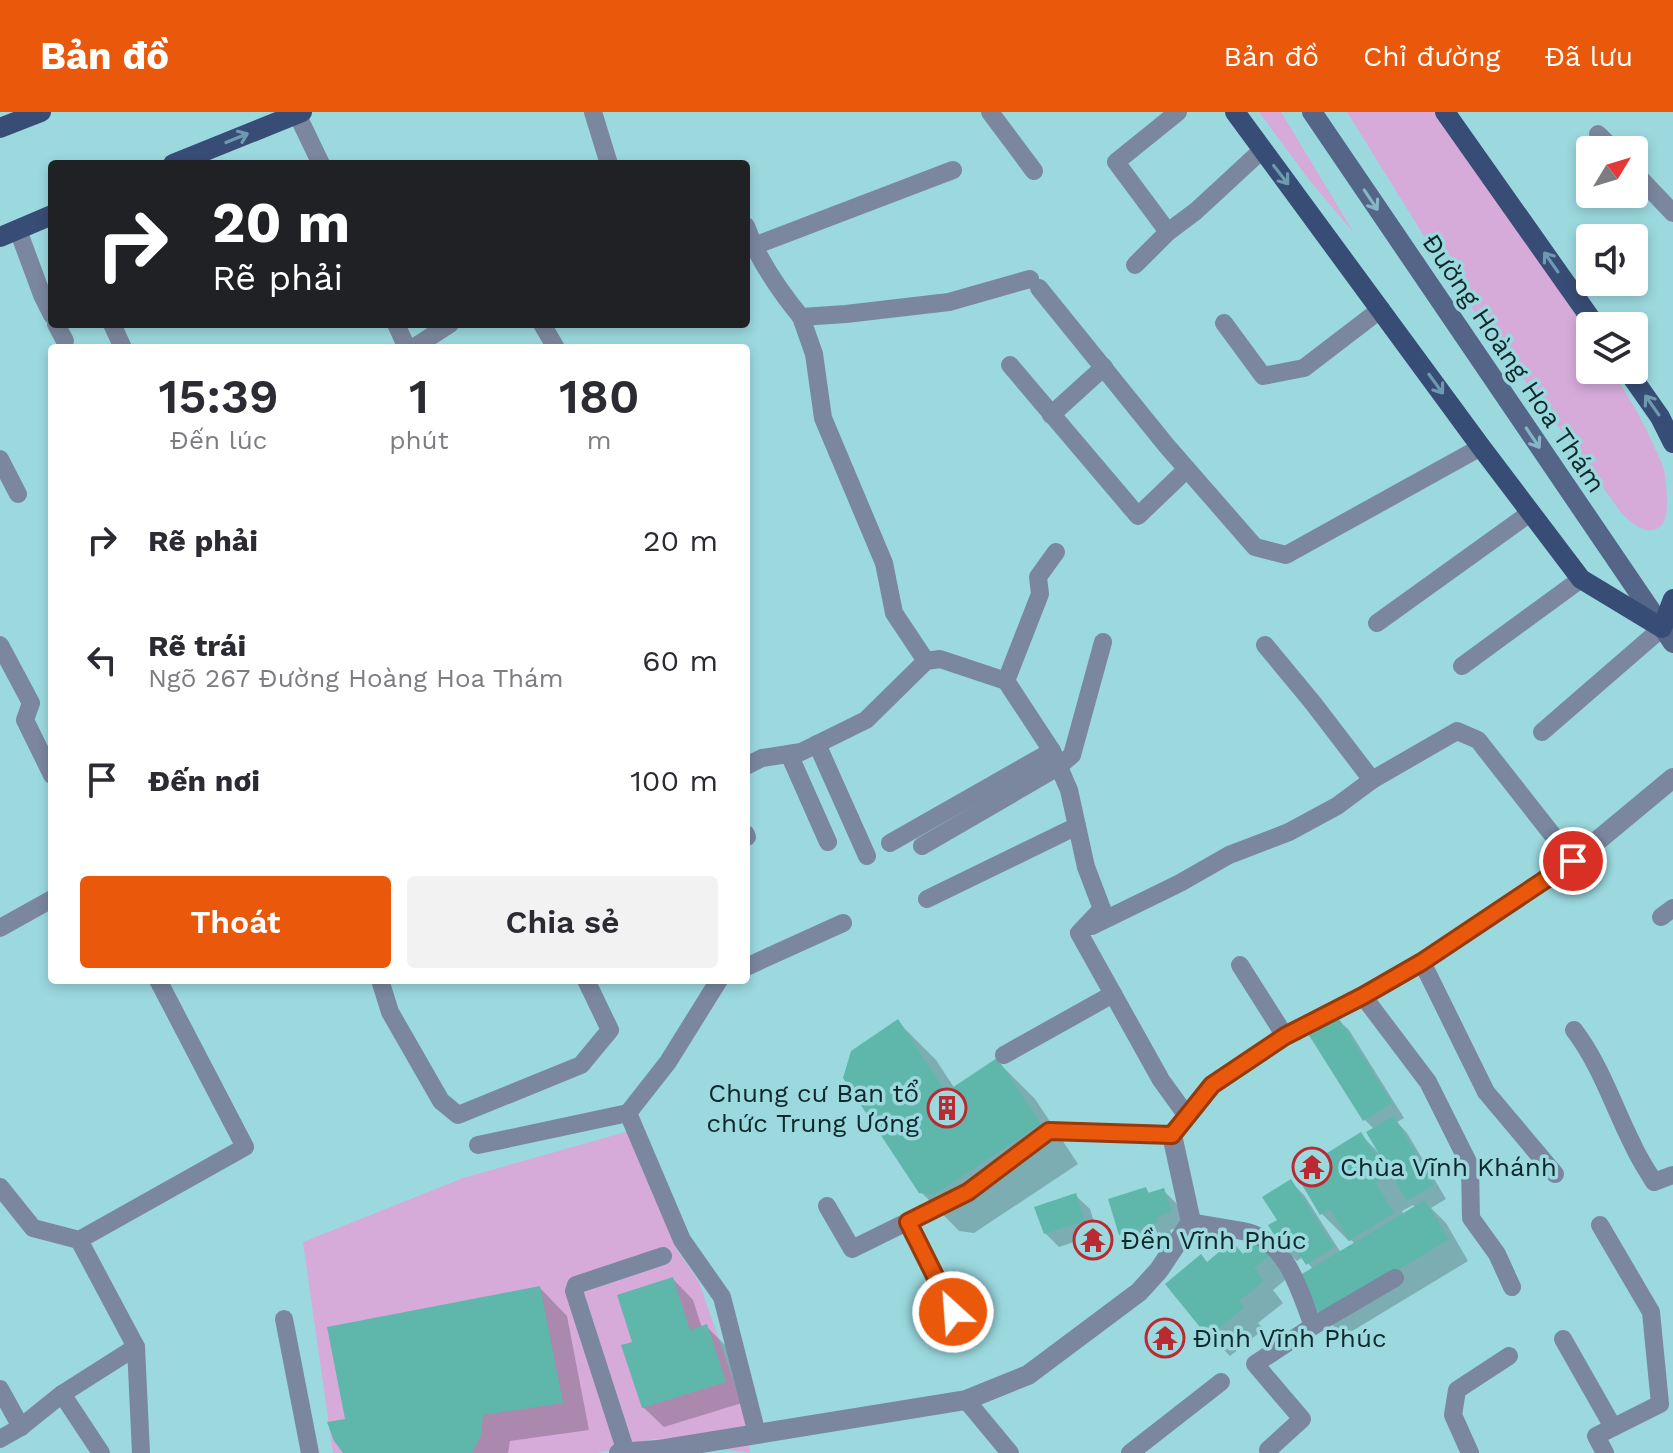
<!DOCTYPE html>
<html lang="vi">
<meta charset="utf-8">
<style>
:root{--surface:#fff;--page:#f2f2f3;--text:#2b2b33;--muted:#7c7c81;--accent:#ea580c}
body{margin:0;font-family:"Work Sans",sans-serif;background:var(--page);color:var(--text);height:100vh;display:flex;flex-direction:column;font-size:30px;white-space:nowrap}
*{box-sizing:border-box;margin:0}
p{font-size:26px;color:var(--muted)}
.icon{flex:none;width:44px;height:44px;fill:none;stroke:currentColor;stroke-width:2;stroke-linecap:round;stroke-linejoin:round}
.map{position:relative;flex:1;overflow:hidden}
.panel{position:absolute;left:48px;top:232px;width:702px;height:640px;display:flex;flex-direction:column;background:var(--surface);border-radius:8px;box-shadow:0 4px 12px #0003}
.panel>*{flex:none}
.hud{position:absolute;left:48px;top:48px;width:702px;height:168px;border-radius:8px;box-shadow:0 4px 12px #0003;background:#202124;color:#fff;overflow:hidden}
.needle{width:52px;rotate:52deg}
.tools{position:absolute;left:1576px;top:24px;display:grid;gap:16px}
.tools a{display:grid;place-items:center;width:72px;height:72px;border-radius:8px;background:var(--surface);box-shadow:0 4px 12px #0003;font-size:40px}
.pin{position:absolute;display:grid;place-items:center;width:68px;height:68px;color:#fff;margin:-34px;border:4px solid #fff;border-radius:50%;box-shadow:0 2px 8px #0007}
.me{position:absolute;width:88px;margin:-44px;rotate:334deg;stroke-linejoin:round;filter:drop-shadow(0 0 6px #0008)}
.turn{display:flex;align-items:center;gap:28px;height:168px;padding:0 32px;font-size:36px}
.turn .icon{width:104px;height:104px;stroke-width:2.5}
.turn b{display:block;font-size:56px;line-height:68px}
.eta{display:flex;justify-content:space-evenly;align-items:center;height:136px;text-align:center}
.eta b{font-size:48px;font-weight:600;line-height:56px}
.action{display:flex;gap:16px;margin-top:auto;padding:16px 32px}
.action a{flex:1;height:92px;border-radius:8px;background:var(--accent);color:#fff;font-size:32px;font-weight:600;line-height:92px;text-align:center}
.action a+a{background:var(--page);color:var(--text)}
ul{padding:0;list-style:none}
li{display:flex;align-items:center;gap:24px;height:120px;padding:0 32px}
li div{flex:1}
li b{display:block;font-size:30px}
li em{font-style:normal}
header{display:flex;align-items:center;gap:48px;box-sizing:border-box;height:112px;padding:0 40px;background:var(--accent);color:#fff}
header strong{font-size:38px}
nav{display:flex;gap:44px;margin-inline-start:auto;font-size:28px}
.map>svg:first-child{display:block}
.green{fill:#d6abda}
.shadow{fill:#0003;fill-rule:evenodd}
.building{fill:#5fb7ab}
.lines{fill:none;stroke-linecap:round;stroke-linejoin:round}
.service{stroke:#7a879f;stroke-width:18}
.minor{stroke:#7a879f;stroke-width:20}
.secondary{stroke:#546588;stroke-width:20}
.primary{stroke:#384d76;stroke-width:20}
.oneway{stroke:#6e9ab0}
.oneway2{stroke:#86b6c5}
.route-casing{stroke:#983908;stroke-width:20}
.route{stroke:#ea580c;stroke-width:14}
.labels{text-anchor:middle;stroke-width:7;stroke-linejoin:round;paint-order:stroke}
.street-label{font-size:26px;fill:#0e282b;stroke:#9bd9df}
.poi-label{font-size:26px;fill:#0e282b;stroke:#9bd9df;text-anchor:start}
</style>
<header>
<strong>Bản đồ</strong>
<nav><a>Bản đồ</a><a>Chỉ đường</a><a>Đã lưu</a></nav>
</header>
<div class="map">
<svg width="1673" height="1341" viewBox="0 0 1673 1341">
<rect width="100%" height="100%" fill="#9bd9df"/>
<g class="green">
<polygon points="1259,0 1281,0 1354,121 1310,69"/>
<path d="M1347,0H1441L1590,225V258H1611C1628,283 1642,307 1654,334C1657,342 1662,350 1664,357C1666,368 1669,397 1665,407C1655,431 1629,411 1620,399L1450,166Z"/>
<polygon points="629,1019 676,1136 699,1170 742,1294 750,1341 653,1327 598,1341 333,1341 303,1130 463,1066"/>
</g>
<g class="shadow">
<path d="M1335,905L1349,918L1404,1006L1397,1010L1407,1021L1446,1087L1431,1096L1446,1111L1468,1149L1344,1224L1323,1204L1313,1157L1303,1145L1297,1149L1283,1135L1279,1108L1290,1069L1304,1083L1341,1141L1355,1132L1351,1128L1349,1129L1322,1102L1298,1062L1361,1023L1379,1041L1375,1018L1365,1008L1310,921ZM1413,1093L1416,1096L1404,1103L1402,1099Z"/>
<polygon points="898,910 936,948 955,977 997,949 1035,987 1078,1052 974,1121 959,1119 920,1079"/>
<polygon points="1146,1077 1150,1082 1163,1078 1177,1092 1184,1114 1170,1118 1172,1124 1135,1135 1121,1122"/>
<polygon points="1076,1084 1090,1097 1098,1122 1059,1135 1045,1121"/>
<polygon points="1260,1130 1291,1163 1273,1178 1283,1191 1258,1211 1264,1217 1230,1244 1210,1224 1208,1152 1244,1144"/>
<polygon points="673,1167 693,1188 702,1216 707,1215 727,1235 745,1290 664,1315 643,1295 634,1231"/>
<polygon points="540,1176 567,1204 589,1318 510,1329 508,1341 346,1341 348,1308"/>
</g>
<g class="building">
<polygon points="1336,902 1392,991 1363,1009 1307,920"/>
<polygon points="898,907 946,980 997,946 1041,1012 934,1083 919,1081 843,966 851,939"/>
<polygon points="1394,1004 1434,1073 1407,1089 1366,1020"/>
<polygon points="1361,1020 1388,1064 1376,1071 1394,1101 1349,1129 1330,1097 1320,1103 1295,1061"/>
<polygon points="1291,1067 1334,1135 1306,1153 1291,1130 1282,1136 1268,1113 1277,1108 1262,1085"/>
<polygon points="1146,1075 1148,1081 1164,1076 1172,1100 1157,1105 1159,1110 1119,1123 1108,1087"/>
<polygon points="1076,1081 1085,1109 1044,1122 1034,1095"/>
<polygon points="1425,1088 1449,1127 1321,1205 1297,1165"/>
<polygon points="1260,1128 1272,1142 1254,1156 1264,1169 1239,1189 1245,1195 1208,1225 1165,1172 1201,1142 1207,1150 1232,1129 1243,1142"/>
<polygon points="673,1165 690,1218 707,1212 726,1270 642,1296 621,1233 632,1230 617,1183"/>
<polygon points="540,1174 563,1291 483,1303 481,1324 472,1341 343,1341 334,1329 327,1310 345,1307 327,1215"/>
</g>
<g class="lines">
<g class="service">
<polyline points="593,0 609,52"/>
<polyline points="990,0 1034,59"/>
<polyline points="297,2 321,52"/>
<polyline points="1598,22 1614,38"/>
<polyline points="1634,60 1673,101"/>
<polyline points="746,114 754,134 953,58"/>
<polyline points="18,118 42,183 52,203"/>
<polyline points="1168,120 1116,50 1178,0"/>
<path d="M754,134C767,160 782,182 801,205L846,202L949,190L1030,167"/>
<polyline points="1135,153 1168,120 1196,99 1262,38"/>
<polyline points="1039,176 1166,333 1255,435 1286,443 1481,335"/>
<polyline points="801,205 814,242 823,306 884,451 894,501 926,549"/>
<polyline points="1224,211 1263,264 1304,256 1381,197"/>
<polyline points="56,212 65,229"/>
<polyline points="112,212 123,236"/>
<polyline points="396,212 407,236"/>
<polyline points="542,212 556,236"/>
<polyline points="413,236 450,212"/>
<polyline points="1010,253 1138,404 1187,357"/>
<polyline points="1051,303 1104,255"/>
<polyline points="0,347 18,382"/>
<polyline points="1377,511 1530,401"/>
<polyline points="0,533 31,591 25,608 52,663"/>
<polyline points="1265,533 1313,591 1372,668"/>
<polyline points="1462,554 1581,467"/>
<polyline points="1006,569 1040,482 1038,465 1056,440"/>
<polyline points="1542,620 1662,516"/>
<polyline points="817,632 867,744"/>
<polyline points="789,642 828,730"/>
<polyline points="746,654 762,646 801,640 866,608 926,549 940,547 1006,569 1052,639 1069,678 1086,755 1102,797 1079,821 1161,968 1187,1004"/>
<polyline points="746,722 747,725"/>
<polyline points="890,731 1052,639"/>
<polyline points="922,734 1058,655 1072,643 1103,530"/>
<polyline points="927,787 1077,714"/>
<polyline points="1661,805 1673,796"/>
<polyline points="1092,814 1180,771 1229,743 1289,720 1337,694 1372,668 1457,619 1478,628 1573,749"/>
<polyline points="0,816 52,787"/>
<polyline points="1422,850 1486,980 1555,1062"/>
<polyline points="1240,853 1285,924"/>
<polyline points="746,855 843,811"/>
<polyline points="380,868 390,900 441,989 458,1003 581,953 610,918 586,868"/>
<polyline points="1363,884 1428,970 1470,1054 1471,1106 1497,1142 1512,1175"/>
<path d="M1574,918C1600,952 1613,993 1632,1031C1638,1045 1646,1057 1654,1070L1673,1063"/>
<polyline points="1004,943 1113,882"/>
<polyline points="628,1001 668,950 719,868"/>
<polyline points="478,1033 628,1001 682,1128 722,1185 757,1322"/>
<polyline points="0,1075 33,1116 79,1128 245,1035 158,868"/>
<polyline points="827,1094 852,1137 968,1080 1049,1019 1172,1023"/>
<polyline points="908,1110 953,1200"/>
<path d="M1191,1110C1209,1114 1228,1116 1247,1120C1287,1130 1300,1180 1313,1214"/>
<polyline points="1600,1113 1651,1200 1660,1292 1596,1324 1605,1341"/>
<polyline points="284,1207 310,1341"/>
<polyline points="1563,1227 1613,1315"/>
<polyline points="136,1235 141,1341"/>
<polyline points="0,1277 21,1315"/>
<polyline points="62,1282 101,1341"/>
<polyline points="966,1288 1010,1341"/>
<polyline points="0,1327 21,1315 62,1282 136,1235 79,1128"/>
<polyline points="626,1340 574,1179 576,1173 663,1144"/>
<polyline points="1130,1341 1221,1270"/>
<polyline points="1270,1341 1268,1338 1302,1307 1255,1252 1313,1214 1395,1166"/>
<polyline points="1470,1341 1453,1303 1457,1278 1509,1244"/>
</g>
<polyline class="minor" points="619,1341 658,1338 966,1288 1028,1263 1139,1180 1159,1158 1191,1110 1172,1023 1212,973 1285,924 1363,884 1422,850 1573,749 1673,666"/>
<polyline class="secondary" points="1312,0 1673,531"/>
<g class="primary">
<polyline points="1235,0 1481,335 1581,467 1662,516 1673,487"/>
<polyline points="1445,0 1596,214"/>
<polyline points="0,16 41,0"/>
<polyline points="173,52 302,0"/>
<polyline points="0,125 52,103"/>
<polyline points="1627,258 1660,305 1673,331"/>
</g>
</g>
<defs><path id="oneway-shaft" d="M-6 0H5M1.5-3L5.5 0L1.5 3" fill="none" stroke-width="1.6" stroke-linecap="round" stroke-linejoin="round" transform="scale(2)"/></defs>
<g class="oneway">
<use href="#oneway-shaft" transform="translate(237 26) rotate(-22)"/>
<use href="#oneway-shaft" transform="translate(1281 63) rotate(52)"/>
<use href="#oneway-shaft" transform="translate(1551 150) rotate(-125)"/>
<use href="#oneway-shaft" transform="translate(1436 272) rotate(54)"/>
<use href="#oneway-shaft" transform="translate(1652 293) rotate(-125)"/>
</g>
<g class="oneway2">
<use href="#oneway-shaft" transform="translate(1371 88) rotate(56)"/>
<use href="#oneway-shaft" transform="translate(1533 326) rotate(56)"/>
</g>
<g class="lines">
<g class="route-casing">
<polyline id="route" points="953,1200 908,1110 968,1080 1049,1019 1172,1023 1212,973 1285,924 1363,884 1422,850 1573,749"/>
</g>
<use href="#route" class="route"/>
</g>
<defs>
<g id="building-ring" transform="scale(2)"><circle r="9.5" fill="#9bd9df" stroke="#ba2a32" stroke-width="1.5"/><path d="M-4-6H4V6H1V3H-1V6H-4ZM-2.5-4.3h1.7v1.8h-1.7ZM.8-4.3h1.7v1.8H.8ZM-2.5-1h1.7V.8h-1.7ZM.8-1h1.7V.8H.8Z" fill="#ba2a32"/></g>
<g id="temple-ring" transform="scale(2)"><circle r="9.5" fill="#9bd9df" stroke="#ba2a32" stroke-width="1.5"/><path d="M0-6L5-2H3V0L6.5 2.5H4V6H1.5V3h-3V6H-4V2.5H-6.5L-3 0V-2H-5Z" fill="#ba2a32"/></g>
</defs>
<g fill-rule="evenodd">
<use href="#building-ring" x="947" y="996"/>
<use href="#temple-ring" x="1312" y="1055"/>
<use href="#temple-ring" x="1093" y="1128"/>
<use href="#temple-ring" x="1165" y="1226"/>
</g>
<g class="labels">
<g class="street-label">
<text transform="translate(1514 251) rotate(56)" y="9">Đường Hoàng Hoa Thám</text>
</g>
<g class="poi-label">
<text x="919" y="990" text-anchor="end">Chung cư Ban tổ<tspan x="919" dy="30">chức Trung Ương</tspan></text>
<text x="1340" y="1064">Chùa Vĩnh Khánh</text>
<text x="1121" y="1137">Đền Vĩnh Phúc</text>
<text x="1193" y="1235">Đình Vĩnh Phúc</text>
</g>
</g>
</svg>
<div class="tools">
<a><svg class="needle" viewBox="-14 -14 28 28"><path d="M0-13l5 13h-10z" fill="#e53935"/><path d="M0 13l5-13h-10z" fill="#7c7c81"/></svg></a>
<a><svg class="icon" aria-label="sound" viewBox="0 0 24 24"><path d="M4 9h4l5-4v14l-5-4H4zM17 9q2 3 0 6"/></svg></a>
<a><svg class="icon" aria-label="layers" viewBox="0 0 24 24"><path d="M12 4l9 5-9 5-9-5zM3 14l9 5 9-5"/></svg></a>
</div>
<div class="pin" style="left:1573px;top:749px;background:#d93025"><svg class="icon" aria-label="arrive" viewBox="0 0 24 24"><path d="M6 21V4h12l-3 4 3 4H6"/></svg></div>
<svg class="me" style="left:953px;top:1200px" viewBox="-20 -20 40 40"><circle r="17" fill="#ea580c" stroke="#fff" stroke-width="3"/><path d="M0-11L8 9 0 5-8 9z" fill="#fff"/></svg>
<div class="hud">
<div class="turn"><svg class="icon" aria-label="right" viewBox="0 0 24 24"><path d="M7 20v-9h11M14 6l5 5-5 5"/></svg><div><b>20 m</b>Rẽ phải</div></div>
</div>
<section class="panel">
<div class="eta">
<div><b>15:39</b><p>Đến lúc</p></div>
<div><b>1</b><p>phút</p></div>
<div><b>180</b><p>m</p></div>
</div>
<ul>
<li><svg class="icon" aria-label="right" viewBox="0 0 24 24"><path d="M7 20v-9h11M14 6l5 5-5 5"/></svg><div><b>Rẽ phải</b></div><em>20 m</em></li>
<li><svg class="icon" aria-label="left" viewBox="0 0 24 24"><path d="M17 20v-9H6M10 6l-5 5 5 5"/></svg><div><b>Rẽ trái</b><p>Ngõ 267 Đường Hoàng Hoa Thám</p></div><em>60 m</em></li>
<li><svg class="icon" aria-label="arrive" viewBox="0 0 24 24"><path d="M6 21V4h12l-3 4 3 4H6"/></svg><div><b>Đến nơi</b></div><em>100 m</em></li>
</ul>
<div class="action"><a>Thoát</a><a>Chia sẻ</a></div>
</section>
</div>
